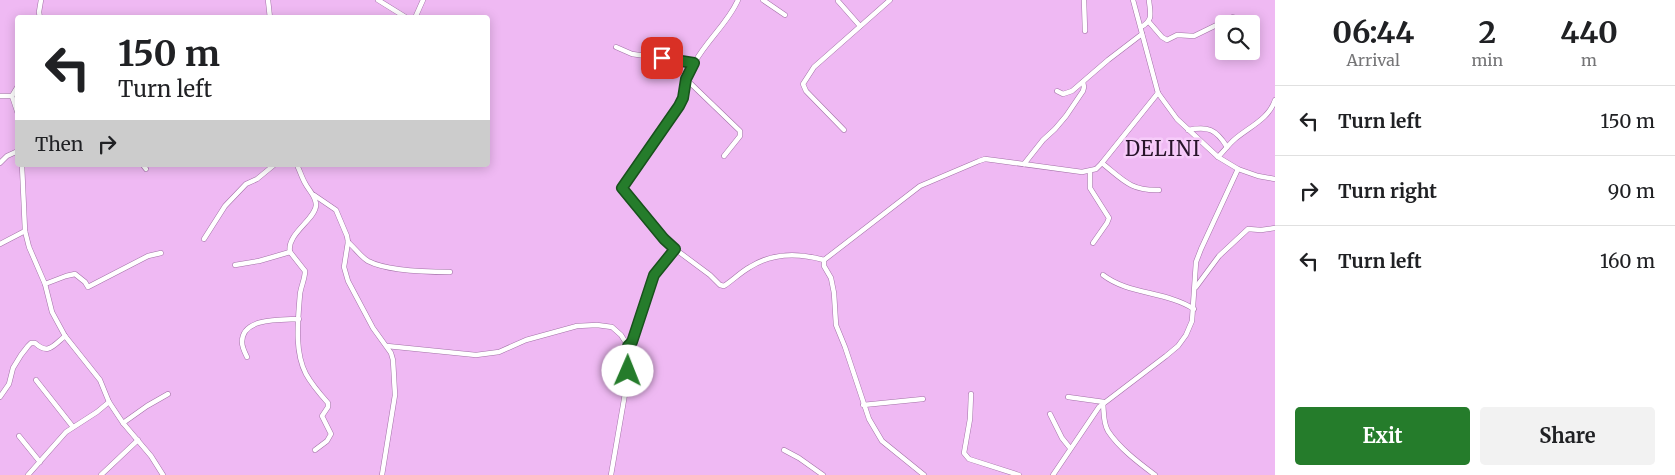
<!DOCTYPE html>
<style>
:root{--surface:#fff;--page:#f2f2f2;--text:#202124;--muted:#757577;--line:#e0e0e0;--accent:#257c2b}
body{margin:0;font-family:Merriweather,serif;background:var(--page);color:var(--text);height:100vh;display:flex;flex-direction:column;font-size:19px;white-space:nowrap}
*{box-sizing:border-box;margin:0}
p{font-size:16px;color:var(--muted)}
.icon{flex:none;width:28px;height:28px;fill:none;stroke:currentColor;stroke-width:2;stroke-linecap:round;stroke-linejoin:round}
.map{position:relative;flex:1;overflow:hidden}
.panel{display:flex;flex-direction:column;background:var(--surface);width:400px}
.panel>*{flex:none}
.top-card{position:absolute;left:15px;top:15px;width:475px;height:152px;border-radius:5px;box-shadow:0 2px 12px #0003;background:#fff;color:var(--text);overflow:hidden}
.tools{position:absolute;left:1215px;top:15px;display:grid;gap:10px}
.tools a{display:grid;place-items:center;width:45px;height:45px;border-radius:5px;background:var(--surface);box-shadow:0 2px 12px #0003;font-size:25px}
.pin{position:absolute;display:grid;place-items:center;width:42px;height:42px;color:#fff;margin:-21px;border-radius:10px;box-shadow:0 2px 8px #0006}
.me{position:absolute;width:55px;margin:-28px;rotate:1deg;stroke-linejoin:round;filter:drop-shadow(0 0 4px #0008)}
.turn{display:flex;align-items:center;gap:18px;height:105px;padding:0 20px;font-size:22px}
.turn .icon{width:65px;height:65px;stroke-width:2.5}
.turn b{display:block;font-size:35px;line-height:42px}
.then{display:flex;align-items:center;height:48px;padding:0 20px;background:#0003;gap:10px;font-size:19px}
.eta{display:flex;justify-content:space-evenly;align-items:center;height:85px;text-align:center}
.eta b{font-size:30px;font-weight:700;line-height:35px}
.action{display:flex;gap:10px;margin-top:auto;padding:10px 20px}
.action a{flex:1;height:58px;border-radius:5px;background:var(--accent);color:#fff;font-size:20px;font-weight:700;line-height:58px;text-align:center}
.action a+a{background:var(--page);color:var(--text)}
ul{padding:0;list-style:none}
li{display:flex;align-items:center;gap:15px;height:70px;padding:0 20px;border-top:1px solid var(--line)}
li div{flex:1}
li b{display:block;font-size:19px}
li em{font-style:normal}
main{display:flex;flex:1;min-height:0}
.map>svg:first-child{display:block}
.lines{fill:none;stroke-linecap:round;stroke-linejoin:round}
.street-casing{stroke:#a371a7;stroke-width:5.5}
.street{stroke:#fff;stroke-width:4.5}
.route-casing{stroke:#18511c;stroke-width:12}
.route{stroke:#257c2b;stroke-width:9}
.labels{text-anchor:middle;stroke-width:5;stroke-linejoin:round;paint-order:stroke}
.quarter-label{font-size:20px;letter-spacing:1px;fill:#28142a;stroke:#f6cbf9}
</style>
<main>
<div class="map">
<svg width="1275" height="475" viewBox="0 0 1275 475">
<rect width="100%" height="100%" fill="#efb9f3"/>
<g class="lines">
<g class="street-casing">
<g id="street">
<polyline points="268,0 270,18"/>
<polyline points="378,0 407,18"/>
<path d="M738,0C728,23 707,40 695,62C686,77 686,92 679,106L622,188L664,239L675,249L710,275L720,285L724,286C733,280 741,272 750,267C772,253 799,253 824,260"/>
<polyline points="763,0 785,15"/>
<polyline points="1084,0 1085,31"/>
<polyline points="1133,0 1158,93 1177,119 1218,157 1238,169 1258,176 1275,179"/>
<polyline points="838,1 860,26"/>
<polyline points="40,18 39,12 41,0"/>
<polyline points="415,18 423,0"/>
<polyline points="1149,22 1162,37 1167,40 1177,35 1194,36 1233,17"/>
<path d="M1141,27C1154,20 1150,13 1149,0"/>
<polyline points="616,47 632,54 694,63"/>
<polyline points="686,79 740,131 740,136 724,156"/>
<polyline points="18,86 12,96 18,114"/>
<polyline points="1057,91 1063,94 1072,91 1108,60 1142,34"/>
<polyline points="0,96 12,96"/>
<polyline points="844,130 806,91 803,84 814,67 890,0"/>
<path d="M1188,130C1208,126 1216,129 1227,147"/>
<path d="M1218,157C1224,151 1229,144 1235,139C1249,127 1269,119 1275,100"/>
<polyline points="0,163 7,156 18,151"/>
<path d="M1102,163C1123,180 1131,191 1159,190"/>
<polyline points="1024,164 1043,140 1055,129 1066,116 1083,91 1084,87 1083,82"/>
<polyline points="22,165 25,231 29,247 45,284 52,312 65,336 100,380 109,402 123,423 151,456 163,475"/>
<polyline points="143,165 146,169"/>
<path d="M297,165C300,171 302,178 305,183C309,191 316,196 316,205C316,219 286,234 290,252L305,271C305,279 301,286 300,294C298,320 294,351 306,374C312,385 320,394 328,403V407L322,416L331,434L327,441L315,450"/>
<polyline points="1090,171 1090,188 1109,218 1107,223 1093,243"/>
<polyline points="314,195 336,210 347,236 348,242 344,267 348,281 373,328 391,353 393,360 395,395 382,475"/>
<polyline points="204,239 225,206 246,184 257,179 274,165"/>
<path d="M348,242C354,247 361,257 368,261C387,271 428,272 450,272"/>
<polyline points="0,244 25,231"/>
<polyline points="235,265 259,261 290,252"/>
<path d="M1103,275C1129,295 1166,291 1194,309"/>
<polyline points="45,284 66,276 75,274 85,282 88,287 148,256 161,253"/>
<polyline points="1196,287 1219,256 1248,229 1261,230 1275,228"/>
<polyline points="387,346 476,355 499,352 526,340 577,326 597,325 612,327 621,335 628,346 630,353 626,388 611,475"/>
<polyline points="628,346 632,342 655,275 675,249"/>
<path d="M247,357C245,353 242,347 242,342C242,317 282,320 299,319"/>
<polyline points="36,380 73,427"/>
<polyline points="971,394 970,419 964,453 969,459 1019,475"/>
<path d="M0,397L9,384L13,368L21,355L28,346L31,343H35C48,355 53,346 65,336"/>
<polyline points="1068,397 1104,402"/>
<path d="M1103,403C1104,412 1103,423 1108,431C1119,448 1139,463 1155,475"/>
<polyline points="863,405 923,399"/>
<polyline points="1050,414 1062,438 1070,448"/>
<polyline points="123,423 147,406 168,394"/>
<polyline points="19,436 40,462"/>
<polyline points="784,450 799,458 823,475"/>
<polyline points="28,475 66,432 97,412 109,402"/>
<polyline points="101,475 138,440"/>
<polyline points="924,475 882,441 869,419 845,347 836,325 834,293 831,278 824,266 824,260 920,186 979,161 985,159 993,160 1082,172 1096,169 1101,164 1158,93"/>
<polyline points="1053,475 1099,407 1166,356 1178,346 1186,335 1192,321 1196,262 1201,249 1238,169"/>
</g>
</g>
<use href="#street" class="street"/>
</g>
<g class="lines">
<g class="route-casing">
<polyline id="route" points="628,371 630,353 628,346 632,342 654,275 675,249 664,239 622,188 679,106 683,98 686,79 694,63 662,58"/>
</g>
<use href="#route" class="route"/>
</g>
<g class="labels">
<g class="quarter-label">
<text x="1163" y="156">DELINI</text>
</g>
</g>
</svg>
<div class="tools">
<a><svg class="icon" aria-label="search" viewBox="0 0 24 24"><circle cx="10" cy="10" r="6"/><path d="M15 15l6 6"/></svg></a>
</div>
<div class="pin" style="left:662px;top:58px;background:#d93025"><svg class="icon" aria-label="arrive" viewBox="0 0 24 24"><path d="M6 21V4h12l-3 4 3 4H6"/></svg></div>
<svg class="me" style="left:628px;top:371px" viewBox="-20 -20 40 40"><circle r="19" fill="#fff"/><path d="M0-13L10 11 0 6-10 11z" fill="#257c2b"/></svg>
<div class="top-card">
<div class="turn"><svg class="icon" aria-label="left" viewBox="0 0 24 24"><path d="M17 20v-9H6M10 6l-5 5 5 5"/></svg><div><b>150 m</b>Turn left</div></div>
<div class="then">Then<svg class="icon" aria-label="right" viewBox="0 0 24 24"><path d="M7 20v-9h11M14 6l5 5-5 5"/></svg></div>
</div>
</div>
<section class="panel">
<div class="eta">
<div><b>06:44</b><p>Arrival</p></div>
<div><b>2</b><p>min</p></div>
<div><b>440</b><p>m</p></div>
</div>
<ul>
<li><svg class="icon" aria-label="left" viewBox="0 0 24 24"><path d="M17 20v-9H6M10 6l-5 5 5 5"/></svg><div><b>Turn left</b></div><em>150 m</em></li>
<li><svg class="icon" aria-label="right" viewBox="0 0 24 24"><path d="M7 20v-9h11M14 6l5 5-5 5"/></svg><div><b>Turn right</b></div><em>90 m</em></li>
<li><svg class="icon" aria-label="left" viewBox="0 0 24 24"><path d="M17 20v-9H6M10 6l-5 5 5 5"/></svg><div><b>Turn left</b></div><em>160 m</em></li>
</ul>
<div class="action"><a>Exit</a><a>Share</a></div>
</section>
</main>
